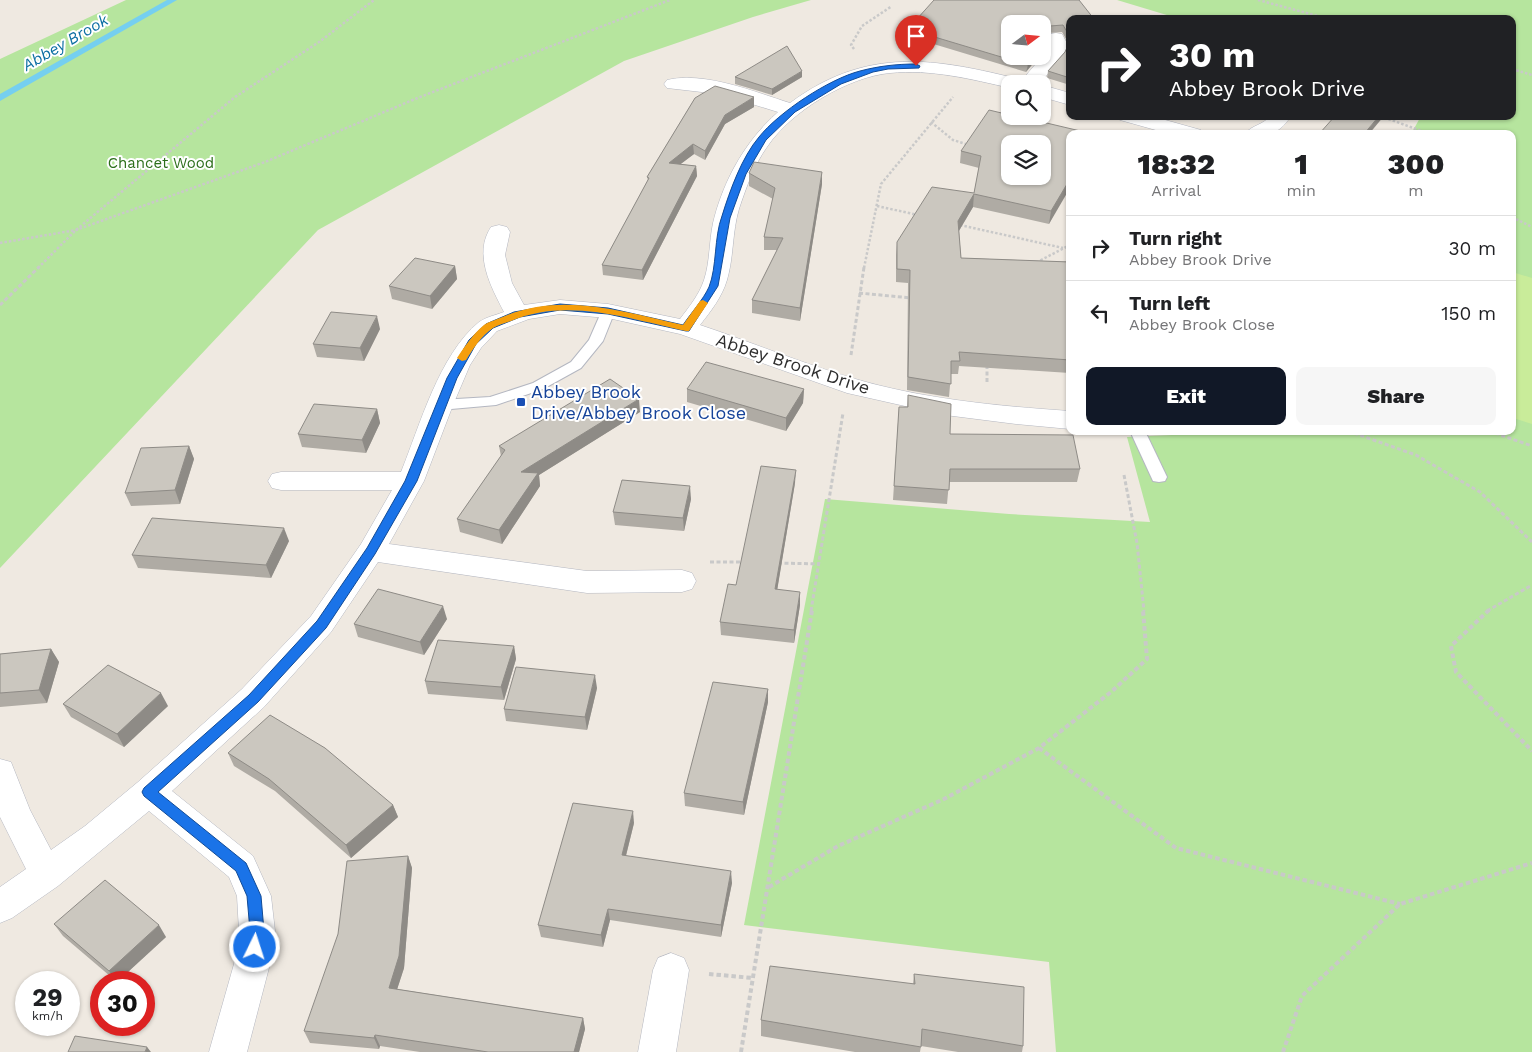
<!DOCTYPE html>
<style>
:root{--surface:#fff;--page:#f6f6f6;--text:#202124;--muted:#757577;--line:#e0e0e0;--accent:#111827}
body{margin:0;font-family:"Work Sans",sans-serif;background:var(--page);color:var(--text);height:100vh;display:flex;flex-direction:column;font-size:19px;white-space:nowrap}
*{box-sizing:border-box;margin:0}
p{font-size:16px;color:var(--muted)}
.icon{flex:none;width:28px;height:28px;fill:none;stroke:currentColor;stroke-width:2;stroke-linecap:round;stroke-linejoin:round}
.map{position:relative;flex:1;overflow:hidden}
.panel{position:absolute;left:1066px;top:130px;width:450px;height:305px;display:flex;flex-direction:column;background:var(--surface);border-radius:10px;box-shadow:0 1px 4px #0004}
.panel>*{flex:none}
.guide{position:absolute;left:1066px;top:15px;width:450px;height:105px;border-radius:10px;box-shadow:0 1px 4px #0004;background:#202124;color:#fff;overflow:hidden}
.needle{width:32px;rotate:74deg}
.tools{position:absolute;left:1001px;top:15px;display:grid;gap:10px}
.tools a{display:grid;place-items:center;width:50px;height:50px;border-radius:10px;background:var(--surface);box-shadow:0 1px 4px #0004;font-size:25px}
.speed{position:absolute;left:15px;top:971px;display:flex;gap:10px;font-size:25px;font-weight:700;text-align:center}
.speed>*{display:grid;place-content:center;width:65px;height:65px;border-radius:50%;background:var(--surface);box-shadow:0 1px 4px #0004;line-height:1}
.speed small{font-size:12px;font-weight:400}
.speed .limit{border:8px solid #d22;background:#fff;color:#111}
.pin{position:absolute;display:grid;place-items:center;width:42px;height:42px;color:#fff;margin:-51px -21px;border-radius:50% 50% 50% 0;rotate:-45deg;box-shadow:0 0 5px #0007}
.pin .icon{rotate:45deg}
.me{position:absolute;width:55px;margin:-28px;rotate:4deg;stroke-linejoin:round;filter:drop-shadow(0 0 4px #0008)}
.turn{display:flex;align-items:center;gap:18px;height:105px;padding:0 20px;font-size:22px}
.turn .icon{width:65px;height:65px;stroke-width:2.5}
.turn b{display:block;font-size:35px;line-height:42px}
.eta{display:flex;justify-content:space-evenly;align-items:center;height:85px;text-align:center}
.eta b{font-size:30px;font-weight:800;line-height:35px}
.cta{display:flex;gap:10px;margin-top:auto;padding:10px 20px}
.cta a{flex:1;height:58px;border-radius:10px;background:var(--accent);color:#fff;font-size:20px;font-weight:800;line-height:58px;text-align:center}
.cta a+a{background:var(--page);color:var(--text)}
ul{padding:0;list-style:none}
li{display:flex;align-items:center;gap:15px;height:65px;padding:0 20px;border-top:1px solid var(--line)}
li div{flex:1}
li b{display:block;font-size:19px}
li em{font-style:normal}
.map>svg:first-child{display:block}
.green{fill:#b6e59e}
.pitch{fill:#c9ec9a}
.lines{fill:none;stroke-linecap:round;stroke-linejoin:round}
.stream{fill:#75cff0;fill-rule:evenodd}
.lane-casing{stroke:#b4b7c1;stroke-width:2}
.street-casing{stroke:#b4b7c1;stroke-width:1}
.path-far2{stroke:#c9c9c9;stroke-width:2.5;stroke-dasharray:2.5 2;stroke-linecap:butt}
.path-far1{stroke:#c9c9c9;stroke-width:3;stroke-dasharray:4 2.5;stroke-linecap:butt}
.path{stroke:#c9c9c9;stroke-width:4;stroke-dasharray:4.5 3;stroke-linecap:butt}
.lane{fill:#fff;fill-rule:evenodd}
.street{fill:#fff;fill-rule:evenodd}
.wall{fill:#afaba4}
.shaded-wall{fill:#8e8b86}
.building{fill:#cbc7bf;stroke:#8e8b86;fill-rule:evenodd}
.route{fill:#1a73e8;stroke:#114b97}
.slow{fill:#f59e0b}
.transit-dot{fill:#1a4fb4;stroke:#fff;stroke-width:2}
.labels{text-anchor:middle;stroke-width:4;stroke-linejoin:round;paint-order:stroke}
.far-park-label{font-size:15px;fill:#2c6e1b;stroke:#fff}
.far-water-label{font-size:16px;font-style:italic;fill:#0d6fa3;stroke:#fff}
.street-label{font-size:18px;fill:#2e2e2e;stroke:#fff}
.transit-label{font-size:18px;fill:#164399;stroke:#fff;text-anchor:start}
</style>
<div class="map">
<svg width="1532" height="1052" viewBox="0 0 1532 1052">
<rect width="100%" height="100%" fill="#efe9e1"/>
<g class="green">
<polygon points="126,0 811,0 753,17 624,61 318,230 0,568 0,59"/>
<polygon points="1117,0 1532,0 1532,1052 1056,1052 1049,962 744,925 825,499 1009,514 1150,522 1127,437 1194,434 1194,431 1512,431 1512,134 1411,134 1421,116 1512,116 1512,19 1180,19"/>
</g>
<polygon class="pitch" points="1512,272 1532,278 1532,424 1513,418"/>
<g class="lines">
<polygon class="stream" points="167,0 177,0 0,101 0,94"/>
<g class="lane-casing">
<g id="lane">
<polygon points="608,307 613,308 615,311 603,341 581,368 543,389 496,405 440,410 435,408 433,405 435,402 440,400 490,397 533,383 571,362 589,340 603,308"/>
<polygon points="1130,431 1145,431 1167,477 1165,481 1159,482 1153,481"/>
</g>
</g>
<g class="street-casing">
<g id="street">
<path d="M1056,33L1062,34L1068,45L1062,58L1039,84H1010V88C971,79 931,69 890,73C848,77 791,111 767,147C754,165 746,188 739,209C732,232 734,256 727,280C722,297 711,311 700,325C751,342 801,363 852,378C922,399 997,406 1070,411V429L1016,424L945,415L847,393L680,334L608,318L560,314L529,319L497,331L481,348L470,365L453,405L424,481L389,544L587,571L682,570L692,573L696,581L692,589L682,592L587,593L378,562L331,632L264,707L172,791L253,856L271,896L275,931L270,964L247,1052H209L234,964L239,931L237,896L229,877L149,811L58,886L12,918L0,923V887L26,869L0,817V759L11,762L30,810L51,850L85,826L138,782L242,689L311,616L361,544L392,490H281L272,488L268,481L272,474L281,472H401C420,425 439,355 479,322C486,317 496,315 504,312C491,287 473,254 491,227L499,225L507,227L510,232L505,255L512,283L524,305L560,300L608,304L680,319C689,307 699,295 704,280C710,262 709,242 713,223C723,181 745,141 778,112L719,94L667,88L664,84L667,80C704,71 755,92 790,103C867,46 935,58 1022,80L1046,52L1050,45L1047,38L1050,34Z"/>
<polygon points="1042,85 1070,93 1070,105 1042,97"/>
<polygon points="1117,116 1151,116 1201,130 1204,134 1170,134 1120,120"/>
<path d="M1270,116H1291C1277,137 1268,134 1245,134C1251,125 1264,125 1270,116Z"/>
<polygon points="671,953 684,958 689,970 676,1052 638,1052 653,970 658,958"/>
</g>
</g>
<g class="path-far2">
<polyline points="1258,0 1329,19"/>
<polyline points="854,49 851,45 862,26 892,6"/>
<polyline points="1512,69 1532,75"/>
<polyline points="1380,116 1430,134"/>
<polyline points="931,122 953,140 969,145"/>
<polyline points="877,206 918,215"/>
<polyline points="1512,217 1532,227"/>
<polyline points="960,225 1063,248"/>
<polyline points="0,243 76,230 265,162 420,97 670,0"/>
<polyline points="1041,265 1041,260 1070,245"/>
<polyline points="38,268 76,230 235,97 319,42 374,0"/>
<polyline points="864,268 881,184 953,97"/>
</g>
<g class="path-far1">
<polyline points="859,293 911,298"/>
<polyline points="0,305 39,267"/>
<polyline points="851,355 864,267"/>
<polyline points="987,365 987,384"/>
<polyline points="1192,431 1212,431"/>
<polyline points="1348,431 1416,455 1480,492 1532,542"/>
<polyline points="1489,431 1532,446"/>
<polyline points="1124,475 1137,543 1144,611"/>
<polyline points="710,562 744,562"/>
<polyline points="778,563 820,564"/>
<polyline points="811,611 843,413"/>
<polyline points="1487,611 1532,585"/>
</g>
<g class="path">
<polyline points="1489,610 1451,646 1456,672 1532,751"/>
<polyline points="1039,748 1176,848 1400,904"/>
<polyline points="769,887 838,846 944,799 1039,748 1111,692 1147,659 1143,610"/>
<polyline points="709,974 753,978"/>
<polyline points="741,1052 812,610"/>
<polyline points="1283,1052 1302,996 1400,904 1532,863"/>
</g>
<use href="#lane" class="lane"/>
<use href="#street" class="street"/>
</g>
<g class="wall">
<polygon points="1070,19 1070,85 1047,78 1048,71 1065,52 1069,44 1062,32 1048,33 1048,45 1042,52 1042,24 1010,56 1039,56 1026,72 907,36 908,29"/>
<polygon points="735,77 802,77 772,95 735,84"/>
<polygon points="695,98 754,107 725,124 705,160 694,154 680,164 696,166 697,176 643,280 603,275 602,265 648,180 647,177"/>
<polygon points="1093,134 1049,224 973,207 959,231 961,258 1070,262 1070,373 959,366 958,374 951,374 949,397 907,390 908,283 896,282 896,255 897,242 974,193 979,168 960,163 961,151"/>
<polygon points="749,173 822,184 800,321 752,313 752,300 777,250 764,250 764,237 773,199 749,186"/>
<polygon points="455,266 457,279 432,309 392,299 389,286"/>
<polygon points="380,329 364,361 317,357 313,344"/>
<polygon points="687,389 804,389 803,403 786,431 687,402"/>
<polygon points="908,395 950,434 1080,469 1077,482 949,482 947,504 893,500 899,407 907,407"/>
<polygon points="377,409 380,423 366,453 302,447 298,434"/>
<polygon points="640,412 539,475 540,486 502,544 460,532 457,519 501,456 499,446"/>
<polygon points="189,446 194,459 180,504 131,506 125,493"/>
<polygon points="795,483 777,590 800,605 794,643 721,635 720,622 736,585"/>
<polygon points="691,499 684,531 615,525 613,512"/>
<polygon points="289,541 271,578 138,568 132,555"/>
<polygon points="447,619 424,655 358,637 354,624"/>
<polygon points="514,646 516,659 504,700 428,694 425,681"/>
<polygon points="51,649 59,662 47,703 0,707 0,654"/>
<polygon points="597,688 587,730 506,721 504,709"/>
<polygon points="768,689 768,702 744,815 685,806 684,793"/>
<polygon points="63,704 168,706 124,747 71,717"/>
<polygon points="228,753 393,805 398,817 351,858 275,791 234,766"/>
<polygon points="634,823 626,856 732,883 721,937 610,920 603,947 541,937 538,925"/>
<polygon points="408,856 412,868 404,968 397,989 583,1018 585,1029 579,1052 420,1052 380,1046 379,1049 310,1043 304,1031"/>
<polygon points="54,924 166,937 117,982 63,936"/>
<polygon points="914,974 1023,1046 1022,1052 958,1052 921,1046 920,1052 855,1052 761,1036 761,1020 913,984"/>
</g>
<g class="shaded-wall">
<polygon points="1049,38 1048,45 1042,52 1042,46"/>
<polygon points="1034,56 1039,56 1026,72 1028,65"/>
<polygon points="802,71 802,77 772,95 772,89"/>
<polygon points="754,97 754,107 725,124 705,160 705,151 725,115"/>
<polygon points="1379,116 1384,116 1369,134 1364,134"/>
<polygon points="693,144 694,154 669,173 669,163"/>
<polygon points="696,166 697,176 643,280 642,270"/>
<polygon points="822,172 822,184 800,321 800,308"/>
<polygon points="1070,179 1070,188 1049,224 1051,211"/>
<polygon points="974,194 973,207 957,234 958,221"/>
<polygon points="455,266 457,279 432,309 430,296"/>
<polygon points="377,316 380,329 364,361 360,348"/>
<polygon points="804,389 803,403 786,431 786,418"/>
<polygon points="639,399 640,412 539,475 540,486 502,544 499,530 521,472"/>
<polygon points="377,409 380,423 366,453 362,440"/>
<polygon points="189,446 194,459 180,504 175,490"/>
<polygon points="796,470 795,483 775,603 775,589"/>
<polygon points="690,486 691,499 684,531 683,518"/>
<polygon points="284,528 289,541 271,578 266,565"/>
<polygon points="800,592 800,605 794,643 794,630"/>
<polygon points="443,606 447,619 424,655 420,642"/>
<polygon points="514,646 516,659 504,700 501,687"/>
<polygon points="51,649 59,662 47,703 39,690"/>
<polygon points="595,675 597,688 587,730 585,717"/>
<polygon points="768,689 768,702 744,815 743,802"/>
<polygon points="161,693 168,706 124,747 117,734"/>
<polygon points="393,805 398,817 351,858 346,845"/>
<polygon points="633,811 634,823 623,867 622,855"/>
<polygon points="408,856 412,868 404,968 394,999 389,988"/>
<polygon points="731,871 732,883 721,937 721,925"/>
<polygon points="608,909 610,920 603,947 601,935"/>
<polygon points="159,925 166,937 117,982 109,971"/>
<polygon points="583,1018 585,1029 579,1052 574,1052"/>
<polygon points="375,1035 380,1046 379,1049 374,1038"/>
<polygon points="147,1047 151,1052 145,1052"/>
</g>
<g class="building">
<polygon points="934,0 1079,0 1094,19 1070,19 1070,37 1063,25 1050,26 1046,32 1049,38 1042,46 1042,24 1010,24 1010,56 1034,56 1028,65 908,29"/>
<polygon points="1070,41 1070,78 1048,71 1065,52"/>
<polygon points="787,46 802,71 772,89 735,77"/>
<polygon points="715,86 754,97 725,115 705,151 693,144 669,163 696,166 642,270 602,265 649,178 647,177 695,98"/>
<path d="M989,110L1010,115V116H1017L1093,134H1070V179L1051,211L974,194L958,221L961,258L1070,262V360L959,352L960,361H951V384L908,377L910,270L897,269V242L932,187L974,193L981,156L961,151ZM1010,144H1042V176H1010Z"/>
<polygon points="1335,116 1379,116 1364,134 1319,134"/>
<polygon points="754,162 822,172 800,308 752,300 783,238 764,237 775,188 749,173"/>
<polygon points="415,258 455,266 430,296 389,286"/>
<polygon points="331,312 377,316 360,348 313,344"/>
<polygon points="706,362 804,389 786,418 687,389"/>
<polygon points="610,379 639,399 521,472 538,473 499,530 457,519 505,450 499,446"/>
<polygon points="908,395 951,404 950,434 1073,435 1080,469 950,469 949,490 894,486 899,407 908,407"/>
<polygon points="314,404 377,409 362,440 298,434"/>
<polygon points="189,446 175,490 125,493 141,448"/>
<polygon points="761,466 796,470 775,589 800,592 794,630 720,622 728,584 736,585"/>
<polygon points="622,480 690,486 683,518 613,512"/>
<polygon points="152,518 284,528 266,565 132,555"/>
<polygon points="378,589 443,606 420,642 354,624"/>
<polygon points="438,640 514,646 501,687 425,681"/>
<polygon points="51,649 39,690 0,693 0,654"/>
<polygon points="108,665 161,693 117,734 63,704"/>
<polygon points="516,667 595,675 585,717 504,709"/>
<polygon points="713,682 768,689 743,802 684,793"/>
<polygon points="270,715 325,748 393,805 346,845 269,779 228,753"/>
<polygon points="573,803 633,811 622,855 731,871 721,925 608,909 601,935 538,925"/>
<polygon points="408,856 399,956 389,988 583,1018 574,1052 488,1052 375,1035 374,1038 304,1031 338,934 347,861"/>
<polygon points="105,880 159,925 109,971 54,924"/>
<polygon points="770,966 915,984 914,974 1024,987 1023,1046 922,1029 921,1047 761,1020"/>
<polygon points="75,1036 147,1047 145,1052 68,1052"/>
</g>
<path class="route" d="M916,64L920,66L919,68L888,69L873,72L841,84L795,112L766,140L746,174L730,218L718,286L689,331H686L608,314L560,310L520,317L493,328L476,344L457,378L417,481L375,554L326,628L258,702L158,792L246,863L261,896L264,931L260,952L255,954L249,952L247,947L250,931L247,896L236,871L144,796L142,792L144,788L249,695L317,621L367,548L405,481L447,378L469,340L486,324L514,312L560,304L608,308L683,325C691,313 703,300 709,287C717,267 714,237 722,216C730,190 742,157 759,137C779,112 829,79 860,71C879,66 897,64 916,64Z"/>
<path class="slow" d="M703,300L708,303L689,331H686C630,319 567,297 511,321C505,323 498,325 493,328C481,336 473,349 466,360L462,361L457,358C465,346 473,334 484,325C490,321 499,319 505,316C563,292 625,312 683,325L700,301Z"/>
<rect class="transit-dot" x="516" y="397" width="10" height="10" rx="2.5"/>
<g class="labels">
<g class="far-park-label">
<text x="161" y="168">Chancet Wood</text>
</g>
<g class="far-water-label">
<text transform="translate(65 42) rotate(-30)" y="6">Abbey Brook</text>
</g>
<g class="street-label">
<text transform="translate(793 364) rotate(18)" y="6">Abbey Brook Drive</text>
</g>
<g class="transit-label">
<text x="531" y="398">Abbey Brook<tspan x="531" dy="21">Drive/Abbey Brook Close</tspan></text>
</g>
</g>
</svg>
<div class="tools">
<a><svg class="needle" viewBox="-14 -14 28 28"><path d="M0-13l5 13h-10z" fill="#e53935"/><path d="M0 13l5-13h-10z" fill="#757577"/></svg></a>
<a><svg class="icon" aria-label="search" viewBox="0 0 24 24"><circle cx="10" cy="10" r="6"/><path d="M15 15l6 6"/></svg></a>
<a><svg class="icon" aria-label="layers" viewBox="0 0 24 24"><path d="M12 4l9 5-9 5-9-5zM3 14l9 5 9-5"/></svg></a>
</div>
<div class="speed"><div>29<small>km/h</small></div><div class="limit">30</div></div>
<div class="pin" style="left:916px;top:66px;background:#d93025"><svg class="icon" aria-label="arrive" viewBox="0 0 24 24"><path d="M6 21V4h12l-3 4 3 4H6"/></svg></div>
<svg class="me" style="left:255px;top:947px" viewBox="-20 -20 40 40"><circle r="17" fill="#1a73e8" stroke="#fff" stroke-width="3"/><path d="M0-11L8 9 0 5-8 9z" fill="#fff"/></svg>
<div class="guide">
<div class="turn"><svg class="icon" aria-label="right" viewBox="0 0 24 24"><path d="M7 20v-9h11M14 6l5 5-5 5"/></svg><div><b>30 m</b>Abbey Brook Drive</div></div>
</div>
<section class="panel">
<div class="eta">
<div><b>18:32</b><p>Arrival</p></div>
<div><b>1</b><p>min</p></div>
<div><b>300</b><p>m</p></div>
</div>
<ul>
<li><svg class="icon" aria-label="right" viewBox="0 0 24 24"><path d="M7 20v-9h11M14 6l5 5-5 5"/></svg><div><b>Turn right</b><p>Abbey Brook Drive</p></div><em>30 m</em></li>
<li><svg class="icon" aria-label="left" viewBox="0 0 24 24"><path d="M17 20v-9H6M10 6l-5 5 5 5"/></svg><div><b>Turn left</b><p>Abbey Brook Close</p></div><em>150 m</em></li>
</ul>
<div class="cta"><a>Exit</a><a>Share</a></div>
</section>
</div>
